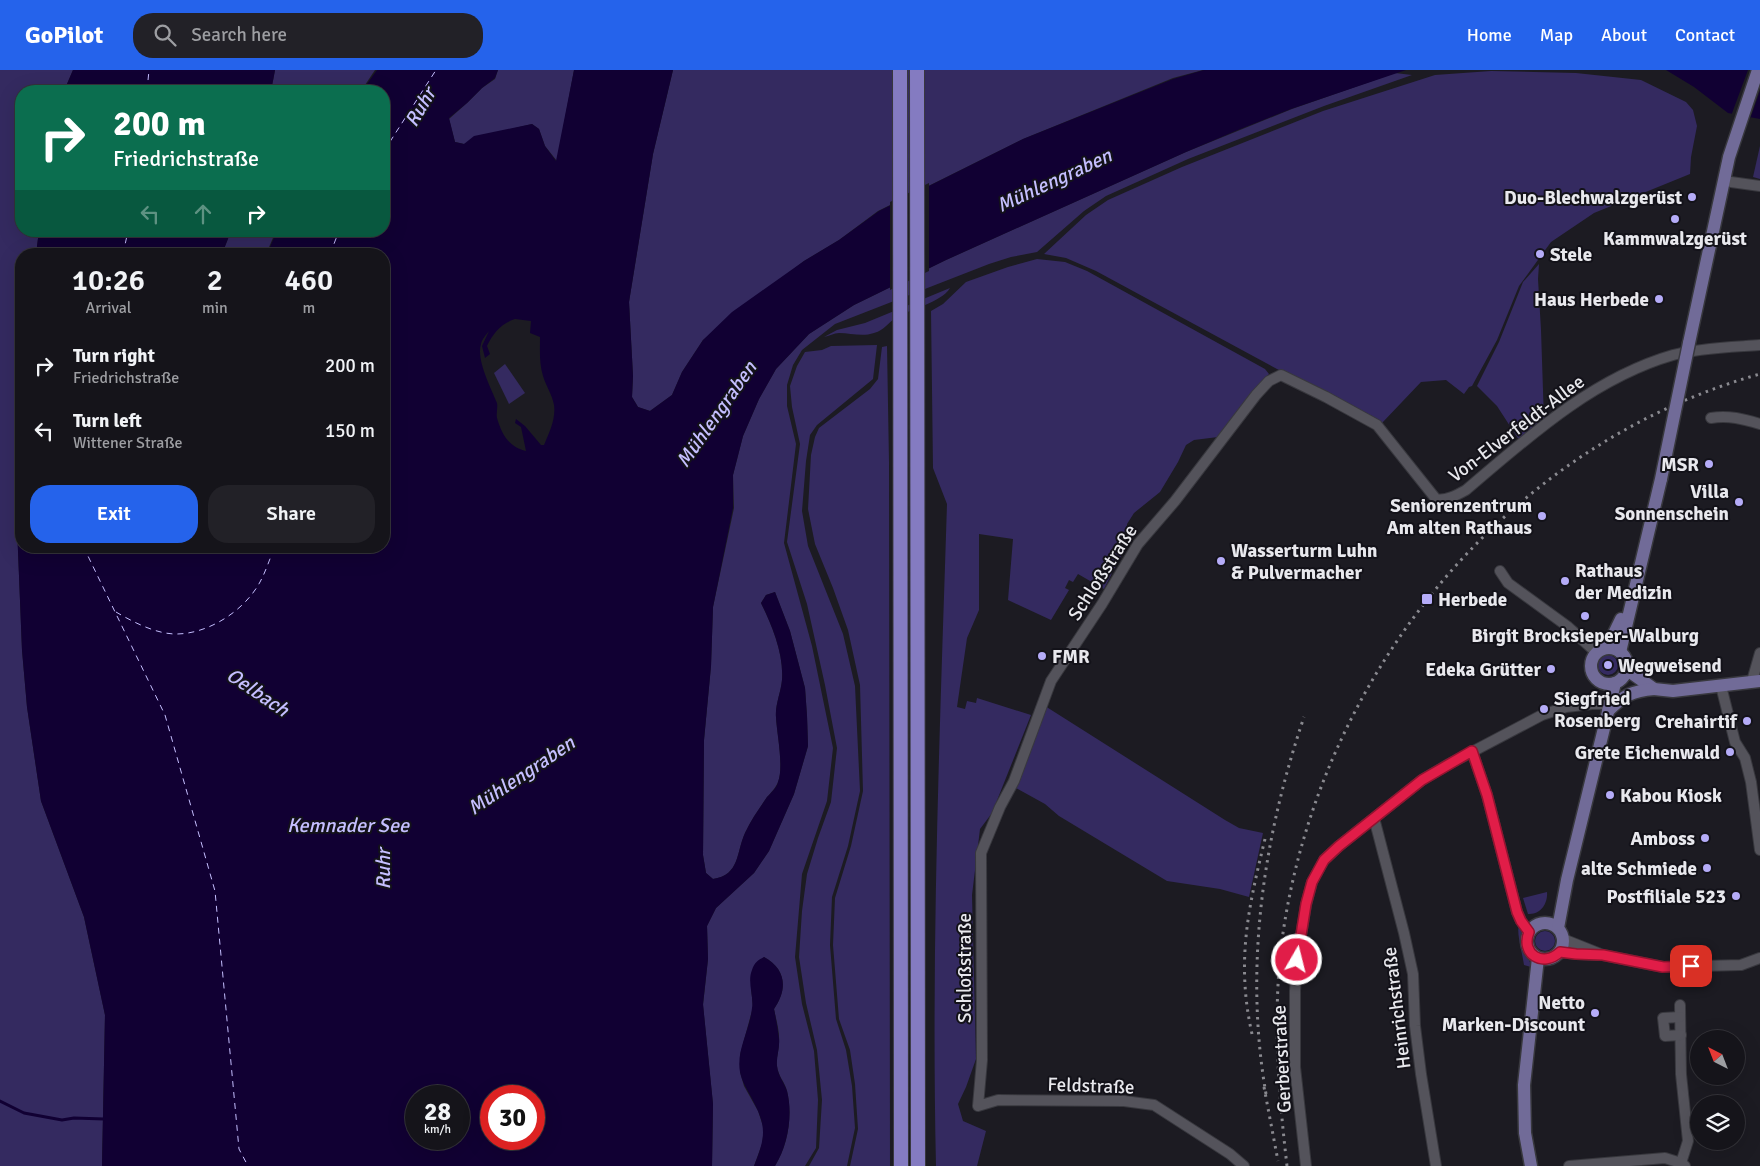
<!DOCTYPE html>
<meta charset="utf-8">
<style>
:root{--surface:#15141a;--page:#222127;--text:#f1f3f6;--muted:#9d9ea2;--line:#343339;--accent:#2563eb}
body{margin:0;font-family:Signika,sans-serif;background:var(--page);color:var(--text);height:100vh;display:flex;flex-direction:column;font-size:19px;white-space:nowrap}
*{box-sizing:border-box;margin:0}
p{font-size:16px;color:var(--muted)}
.icon{flex:none;width:28px;height:28px;fill:none;stroke:currentColor;stroke-width:2;stroke-linecap:round;stroke-linejoin:round}
.map{position:relative;flex:1;overflow:hidden}
.panel{position:absolute;left:15px;top:178px;width:375px;height:305px;display:flex;flex-direction:column;background:var(--surface);border-radius:20px;box-shadow:0 5px 20px #0002,0 0 0 1px var(--line)}
.panel>*{flex:none}
.hud{position:absolute;left:15px;top:15px;width:375px;height:152px;border-radius:20px;box-shadow:0 5px 20px #0002,0 0 0 1px var(--line);background:#0b6e4f;color:#fff;overflow:hidden}
.needle{width:32px;rotate:318deg}
.controls{position:absolute;left:1690px;top:960px;display:grid;gap:10px}
.controls a{display:grid;place-items:center;width:55px;height:55px;border-radius:50%;background:var(--surface);box-shadow:0 5px 20px #0002,0 0 0 1px var(--line);font-size:25px}
.speed{position:absolute;left:405px;top:1015px;display:flex;gap:10px;font-size:25px;font-weight:700;text-align:center}
.speed>*{display:grid;place-content:center;width:65px;height:65px;border-radius:50%;background:var(--surface);box-shadow:0 5px 20px #0002,0 0 0 1px var(--line);line-height:1}
.speed small{font-size:12px;font-weight:400}
.speed .limit{border:8px solid #d22;background:#fff;color:#111}
.pin{position:absolute;display:grid;place-items:center;width:42px;height:42px;color:#fff;margin:-21px;border-radius:10px;box-shadow:0 2px 8px #0006}
.me{position:absolute;width:55px;margin:-28px;rotate:8deg;stroke-linejoin:round;filter:drop-shadow(0 0 4px #0008)}
.turn{display:flex;align-items:center;gap:18px;height:105px;padding:0 15px;font-size:22px}
.turn .icon{width:65px;height:65px;stroke-width:2.5}
.turn b{display:block;font-size:35px;line-height:42px}
.lanes{display:flex;align-items:center;height:48px;padding:0 15px;background:#0003;justify-content:center;gap:25px;direction:ltr}
.lanes .off{opacity:.35}
.eta{display:flex;justify-content:space-evenly;align-items:center;height:85px;text-align:center}
.eta b{font-size:30px;font-weight:600;line-height:35px}
.cta{display:flex;gap:10px;margin-top:auto;padding:10px 15px}
.cta a{flex:1;height:58px;border-radius:20px;background:var(--accent);color:#fff;font-size:20px;font-weight:600;line-height:58px;text-align:center}
.cta a+a{background:var(--page);color:var(--text)}
ul{padding:0;list-style:none}
li{display:flex;align-items:center;gap:15px;height:65px;padding:0 15px}
li div{flex:1}
li b{display:block;font-size:19px}
li em{font-style:normal}
header{display:flex;align-items:center;gap:30px;box-sizing:border-box;height:70px;padding:0 25px;background:var(--accent);color:#fff}
header strong{font-size:24px}
nav{display:flex;gap:28px;margin-inline-start:auto;font-size:18px}
.search{width:350px;height:45px;background:var(--page);display:flex;align-items:center;gap:12px;box-sizing:border-box;padding:0 18px;border-radius:20px;color:var(--muted);font-size:19px}
.map>svg:first-child{display:block}
.green{fill:#342a60}
.water{fill:#103;fill-rule:evenodd}
.pier{fill:#1c1b22}
.lines{fill:none;stroke-linecap:round;stroke-linejoin:round}
.stream{stroke:#103;stroke-width:3}
.ferry{stroke:#c5bfff;stroke-width:1;stroke-dasharray:6 5;stroke-linecap:butt}
.minor-casing{stroke:#38383e;stroke-width:12}
.major-casing{stroke:#38383e;stroke-width:15}
.highway-casing{stroke:#38383e;stroke-width:16}
.minor{stroke:#54535b;stroke-width:10}
.major{stroke:#716b98;stroke-width:12}
.highway{stroke:#847bc1;stroke-width:14}
.rail{stroke:#8a8a90;stroke-width:3;stroke-dasharray:2.5 5;stroke-linecap:butt}
.major-bridge-casing{stroke:#38383e;stroke-width:15;stroke-linecap:butt}
.major-bridge{stroke:#716b98;stroke-width:12}
.route-casing{stroke:#92132f;stroke-width:12}
.route{stroke:#e11d48;stroke-width:9}
.poi-dot{fill:#b5acf8;stroke:#131219;stroke-width:2}
.labels{text-anchor:middle;stroke-width:4;stroke-linejoin:round;paint-order:stroke}
.poi-label{font-size:19px;font-weight:bold;fill:#e8e8ed;stroke:#131219;text-anchor:end}
.street-label{font-size:19px;fill:#e8e8ed;stroke:#131219}
.water-label{font-size:20px;font-style:italic;fill:#c5bfff;stroke:#131219}
</style>
<header>
<strong>GoPilot</strong>
<div class="search"><svg class="icon" aria-label="search" viewBox="0 0 24 24"><circle cx="10" cy="10" r="6"/><path d="M15 15l6 6"/></svg>Search here</div>
<nav><a>Home</a><a>Map</a><a>About</a><a>Contact</a></nav>
</header>
<div class="map">
<svg width="1760" height="1096" viewBox="0 0 1760 1096">
<rect width="100%" height="100%" fill="#1c1b22"/>
<g class="green">
<polygon points="0,0 73,0 64,21 21,21 21,161 39,161 36,184 21,184 21,340 17,410 17,456 22,580 27,637 41,731 84,847 105,945 102,1096 0,1096"/>
<polygon points="275,0 375,0 361,21 271,21"/>
<polygon points="498,0 574,0 557,91 545,76 539,59 532,54 503,61 464,74 455,72 449,49 467,33 482,18 495,9"/>
<polygon points="673,0 1203,0 1173,8 1023,69 878,141 839,170 804,191 703,270 682,302 672,325 650,341 638,337 632,327 633,306 629,232 653,84"/>
<polygon points="1491,1 1576,3 1641,10 1686,32 1693,40 1697,56 1691,87 1690,104 1594,143 1551,172 1519,216 1497,270 1472,316 1469,317 1464,324 1446,310 1421,312 1382,353 1327,323 1277,299 1096,201 1066,188 1044,184 1086,145 1108,130 1182,97 1323,41 1435,5"/>
<path d="M1395,3L1412,5L1324,36L1188,89L1106,126L1084,141L1037,182L1011,187L989,194L835,254L802,280L793,295L787,315V336L796,374L784,473L812,576L833,678L827,731L802,804L795,887L802,934L814,981L818,1030L816,1078L805,1096H775C788,1075 793,1045 787,1021C785,1012 778,1006 777,996C776,988 779,981 779,973C780,962 776,949 774,939C788,919 786,899 764,887L751,918L753,937L740,985V1002L744,1016L758,1041L764,1059L762,1074L754,1096H712L713,1034L703,935L708,889L707,856L716,838L754,803L769,781L794,724L808,676L807,646L805,618L790,561L775,522L766,525L761,533C772,556 784,584 782,610C781,622 775,635 776,647C777,665 784,697 778,712C776,717 771,723 767,727C759,739 751,750 745,763C736,783 740,805 713,809L706,803L703,785L704,670L711,596L713,537L734,438L733,405L743,366L759,329L776,299L809,264L854,235L946,190L1186,82L1292,39Z"/>
<polygon points="1760,76 1760,109 1753,107"/>
<polygon points="231,161 276,161 266,184 222,184"/>
<path d="M1037,189L1065,192L1087,201L1265,299L1269,304L1218,367L1194,370L1186,375L1178,392L1160,422L1134,443L1127,454V460L1132,471C1119,486 1113,502 1104,519L1078,504L1073,512L1069,510L1065,518L1069,520L1051,550L1008,530L1013,469L979,464V540L967,568L957,637L965,639L967,631L976,633L977,628L1031,645L992,743L980,759L972,825L976,989L966,1017L958,1034L963,1051L986,1061L977,1096H936C931,875 940,655 947,434L933,398L931,241L943,234L966,212L1008,197Z"/>
<polygon points="1539,194 1538,209 1541,260 1544,351 1519,370 1497,336 1477,316 1499,272 1523,212"/>
<path d="M950,218C941,233 911,238 896,248C887,253 885,260 874,263C862,267 851,263 839,263C834,263 829,266 824,267L837,260L865,253Z"/>
<polygon points="877,275 873,309 817,355 810,365 806,391 802,441 808,476 843,564 855,616 860,721 848,776 832,827 830,875 836,949 846,980 852,1016 855,1058 847,1096 809,1096 819,1078 822,1030 817,980 806,933 799,887 802,841 807,804 818,768 831,732 837,678 825,615 807,534 787,472 800,374 792,337 790,316 797,296 805,282 822,280 831,276"/>
<polygon points="887,276 889,392 890,1096 850,1096 858,1059 855,1014 850,980 839,949 833,875 835,828 851,776 863,721 860,615 848,560 833,518 815,474 808,439 811,385 815,367 819,358 870,319 878,309 882,277"/>
<polygon points="505,294 525,323 509,334 494,303"/>
<circle cx="1608" cy="595" r="10"/>
<polygon points="1045,636 1225,750 1239,758 1263,763 1249,827 1220,819 1167,811 1059,746 1045,734 1014,717"/>
<path d="M1547,822C1548,833 1541,845 1528,844L1523,828Z"/>
<path d="M1519,856C1523,863 1521,870 1523,877C1525,884 1530,889 1531,897L1524,895C1523,886 1516,862 1519,856Z"/>
<circle cx="1545" cy="871" r="10"/>
</g>
<g class="water">
<polygon points="73,0 275,0 271,21 64,21"/>
<path d="M377,0H498L495,8L482,18L467,33L449,48L455,72L464,74L474,66L532,54L539,59L545,76L556,91L574,0H673L653,84L629,232L633,306L632,327L638,337L650,341L672,325L682,302L703,270L732,242L804,191L839,170L879,141L1023,69L1173,9L1204,0H1406L1291,39L1238,60L1186,82L946,190L854,235L809,264L776,299L759,329L743,366L733,405V438L713,537L711,596L704,670L703,785L706,803L713,809C740,805 736,783 745,763C751,750 759,739 767,727C771,723 777,717 778,712C784,697 777,665 776,647C775,635 781,622 782,610C784,584 772,555 761,533L766,525L775,522L790,561L805,618L807,646L808,676L794,724L769,781L754,803L716,838L707,856L708,889L703,934L713,1034L712,1096H102L105,945L84,847L41,731L27,637L22,580L17,456V410L21,340V476H384V184H267L277,161H384V21H362ZM515,249L531,251L530,263L540,267C540,280 539,293 543,306C546,316 552,324 554,335C556,349 549,363 544,375H541L525,356L516,349L515,353L521,357L526,381C509,377 502,365 497,348C496,343 498,338 497,333C491,318 476,290 481,274C482,269 486,265 489,261L482,276L485,288L490,284L487,276C493,263 502,253 515,249ZM416,1026H459V1069H416ZM491,1026H534V1069H491Z"/>
<polygon points="1666,0 1760,0 1760,49 1728,43 1694,17"/>
<polygon points="39,161 231,161 222,184 36,184"/>
<path d="M764,887C786,899 788,919 774,939C776,949 778,959 779,969C780,978 776,987 777,996C778,1006 784,1012 787,1021C793,1045 788,1075 775,1096H754C766,1066 767,1056 751,1027C747,1019 742,1012 740,1002C736,980 750,960 752,938C754,926 747,912 752,900C754,893 758,890 764,887Z"/>
</g>
<g class="pier">
<polygon points="1748,0 1760,0 1760,21 1750,49 1731,46"/>
<polygon points="929,113 929,201 890,220 890,132"/>
</g>
<g class="lines">
<polyline class="stream" points="0,1031 24,1043 62,1050 74,1048 104,1049"/>
<g class="ferry">
<polyline points="147,21 149,0"/>
<polyline points="384,81 436,0"/>
<polyline points="123,184 128,161"/>
<polyline points="330,184 339,161"/>
<polyline points="86,476 86,482 165,645 215,821 239,1079 248,1096"/>
<path d="M116,542C133,552 156,564 176,564C209,564 245,540 260,512C266,501 270,488 275,476"/>
</g>
<g class="minor-casing">
<g id="minor">
<polyline points="1731,112 1760,116"/>
<path d="M1711,348C1728,345 1744,349 1760,354"/>
<polyline points="1500,501 1508,513 1567,556 1597,583"/>
<polyline points="1752,611 1760,583"/>
<polyline points="1721,616 1735,672 1745,688 1751,712 1760,780"/>
<polyline points="1472,681 1487,725 1517,842 1521,851 1529,862"/>
<polyline points="1374,748 1404,863 1413,904 1415,956 1421,1004 1436,1096"/>
<polyline points="1563,869 1603,885 1663,897 1741,895 1760,888"/>
<polyline points="1560,882 1576,884 1597,885"/>
<polyline points="1680,935 1681,1004 1688,1071 1681,1093"/>
<polyline points="1680,947 1663,948 1665,966 1681,965"/>
<path d="M1244,1096L1230,1084L1154,1035L1124,1031L998,1030L978,1036L982,990L981,783L1000,737L1014,711L1051,611L1102,534L1138,474L1175,431L1256,325L1269,311L1281,305L1326,327L1377,355L1436,429C1446,431 1457,425 1466,420C1528,367 1593,308 1673,285C1698,278 1734,277 1760,275"/>
<polyline points="1306,1096 1295,997 1295,921 1297,890 1306,835 1312,812 1324,790 1339,776 1422,710 1449,694 1542,645 1566,637 1592,634 1602,634"/>
<polyline points="1569,1096 1665,1088 1681,1093 1685,1096"/>
</g>
</g>
<g class="major-casing">
<g id="major">
<polyline points="1689,273 1729,87 1758,0"/>
<polyline points="1607,578 1621,549"/>
<circle cx="1609" cy="596" r="18"/>
<polyline points="1620,582 1661,409"/>
<polyline points="1626,599 1654,619 1673,621 1760,611"/>
<path d="M1608,641C1624,625 1632,621 1654,619"/>
<circle cx="1545" cy="871" r="18"/>
<polyline points="1558,858 1567,810 1615,613"/>
<polyline points="1531,1096 1525,1063 1524,1015 1538,888"/>
</g>
</g>
<g class="highway-casing">
<g id="highway">
<polyline points="900,0 901,1096"/>
<polyline points="917,0 918,1096"/>
</g>
</g>
<use href="#minor" class="minor"/>
<use href="#major" class="major"/>
<use href="#highway" class="highway"/>
<g class="rail">
<path d="M1252,964C1236,892 1248,839 1265,769"/>
<polyline points="1264,1017 1278,1091"/>
<path d="M1266,1024C1244,898 1263,768 1304,647"/>
<path d="M1287,1096C1278,1018 1272,941 1283,863C1321,605 1506,375 1760,304"/>
</g>
<g class="major-bridge-casing">
<polyline id="major-bridge" points="1661,409 1689,273"/>
</g>
<use href="#major-bridge" class="major-bridge"/>
</g>
<g class="lines">
<g class="route-casing">
<path id="route" d="M1297,890L1306,834L1312,812L1324,790L1339,776L1422,710L1472,681L1487,725L1517,842L1521,851L1529,862C1520,884 1543,898 1560,882L1576,884L1603,885L1663,897L1691,896"/>
</g>
<use href="#route" class="route"/>
</g>
<g class="poi-dot">
<circle cx="1692" cy="127" r="5"/>
<circle cx="1675" cy="149" r="5"/>
<circle cx="1540" cy="184" r="5"/>
<circle cx="1659" cy="229" r="5"/>
<circle cx="1709" cy="394" r="5"/>
<circle cx="1739" cy="432" r="5"/>
<circle cx="1542" cy="446" r="5"/>
<circle cx="1221" cy="491" r="5"/>
<circle cx="1565" cy="511" r="5"/>
<rect x="1421" y="523" width="12" height="12" rx="2.5"/>
<circle cx="1585" cy="546" r="5"/>
<circle cx="1042" cy="586" r="5"/>
<circle cx="1608" cy="595" r="5"/>
<circle cx="1551" cy="599" r="5"/>
<circle cx="1544" cy="639" r="5"/>
<circle cx="1747" cy="651" r="5"/>
<circle cx="1730" cy="682" r="5"/>
<circle cx="1610" cy="725" r="5"/>
<circle cx="1705" cy="768" r="5"/>
<circle cx="1707" cy="798" r="5"/>
<circle cx="1736" cy="826" r="5"/>
<circle cx="1595" cy="943" r="5"/>
</g>
<g class="labels">
<g class="poi-label">
<text x="1682" y="134">Duo-Blechwalzgerüst</text>
<text x="1675" y="175" text-anchor="middle">Kammwalzgerüst</text>
<text x="1550" y="191" text-anchor="start">Stele</text>
<text x="1649" y="236">Haus Herbede</text>
<text x="1699" y="401">MSR</text>
<text x="1729" y="428">Villa<tspan x="1729" dy="22">Sonnenschein</tspan></text>
<text x="1532" y="442">Seniorenzentrum<tspan x="1532" dy="22">Am alten Rathaus</tspan></text>
<text x="1231" y="487" text-anchor="start">Wasserturm Luhn<tspan x="1231" dy="22">&amp; Pulvermacher</tspan></text>
<text x="1575" y="507" text-anchor="start">Rathaus<tspan x="1575" dy="22">der Medizin</tspan></text>
<text x="1438" y="536" text-anchor="start">Herbede</text>
<text x="1585" y="572" text-anchor="middle">Birgit Brocksieper-Walburg</text>
<text x="1052" y="593" text-anchor="start">FMR</text>
<text x="1618" y="602" text-anchor="start">Wegweisend</text>
<text x="1541" y="606">Edeka Grütter</text>
<text x="1554" y="635" text-anchor="start">Siegfried<tspan x="1554" dy="22">Rosenberg</tspan></text>
<text x="1737" y="658">Crehairtif</text>
<text x="1720" y="689">Grete Eichenwald</text>
<text x="1620" y="732" text-anchor="start">Kabou Kiosk</text>
<text x="1695" y="775">Amboss</text>
<text x="1697" y="805">alte Schmiede</text>
<text x="1726" y="833">Postfiliale 523</text>
<text x="1585" y="939">Netto<tspan x="1585" dy="22">Marken-Discount</tspan></text>
</g>
<g class="street-label">
<text transform="translate(1516 358) rotate(-37)" y="7">Von-Elverfeldt-Allee</text>
<text transform="translate(1102 502) rotate(-57)" y="7">Schloßstraße</text>
<text transform="translate(964 898) rotate(-90)" y="7">Schloßstraße</text>
<text transform="translate(1396 938) rotate(-97)" y="7">Heinrichstraße</text>
<text transform="translate(1281 989) rotate(-93)" y="7">Gerberstraße</text>
<text transform="translate(1091 1015) rotate(2)" y="7">Feldstraße</text>
</g>
<g class="water-label">
<text transform="translate(420 37) rotate(-60)" y="7">Ruhr</text>
<text transform="translate(1054 110) rotate(-25)" y="7">Mühlengraben</text>
<text transform="translate(716 344) rotate(-55)" y="7">Mühlengraben</text>
<text transform="translate(258 622) rotate(34)" y="7">Oelbach</text>
<text transform="translate(521 705) rotate(-34)" y="7">Mühlengraben</text>
<text x="348" y="762">Kemnader See</text>
<text transform="translate(383 799) rotate(-90)" y="7">Ruhr</text>
</g>
</g>
</svg>
<div class="controls">
<a><svg class="needle" viewBox="-14 -14 28 28"><path d="M0-13l5 13h-10z" fill="#e53935"/><path d="M0 13l5-13h-10z" fill="#9d9ea2"/></svg></a>
<a><svg class="icon" aria-label="layers" viewBox="0 0 24 24"><path d="M12 4l9 5-9 5-9-5zM3 14l9 5 9-5"/></svg></a>
</div>
<div class="speed"><div>28<small>km/h</small></div><div class="limit">30</div></div>
<div class="pin" style="left:1691px;top:896px;background:#d93025"><svg class="icon" aria-label="arrive" viewBox="0 0 24 24"><path d="M6 21V4h12l-3 4 3 4H6"/></svg></div>
<svg class="me" style="left:1297px;top:890px" viewBox="-20 -20 40 40"><circle r="17" fill="#e11d48" stroke="#fff" stroke-width="3"/><path d="M0-11L8 9 0 5-8 9z" fill="#fff"/></svg>
<div class="hud">
<div class="turn"><svg class="icon" aria-label="right" viewBox="0 0 24 24"><path d="M7 20v-9h11M14 6l5 5-5 5"/></svg><div><b>200 m</b>Friedrichstraße</div></div>
<div class="lanes"><svg class="icon off" aria-label="left" viewBox="0 0 24 24"><path d="M17 20v-9H6M10 6l-5 5 5 5"/></svg><svg class="icon off" aria-label="ahead" viewBox="0 0 24 24"><path d="M12 20V5M6 11l6-6 6 6"/></svg><svg class="icon" aria-label="right" viewBox="0 0 24 24"><path d="M7 20v-9h11M14 6l5 5-5 5"/></svg></div>
</div>
<section class="panel">
<div class="eta">
<div><b>10:26</b><p>Arrival</p></div>
<div><b>2</b><p>min</p></div>
<div><b>460</b><p>m</p></div>
</div>
<ul>
<li><svg class="icon" aria-label="right" viewBox="0 0 24 24"><path d="M7 20v-9h11M14 6l5 5-5 5"/></svg><div><b>Turn right</b><p>Friedrichstraße</p></div><em>200 m</em></li>
<li><svg class="icon" aria-label="left" viewBox="0 0 24 24"><path d="M17 20v-9H6M10 6l-5 5 5 5"/></svg><div><b>Turn left</b><p>Wittener Straße</p></div><em>150 m</em></li>
</ul>
<div class="cta"><a>Exit</a><a>Share</a></div>
</section>
</div>
